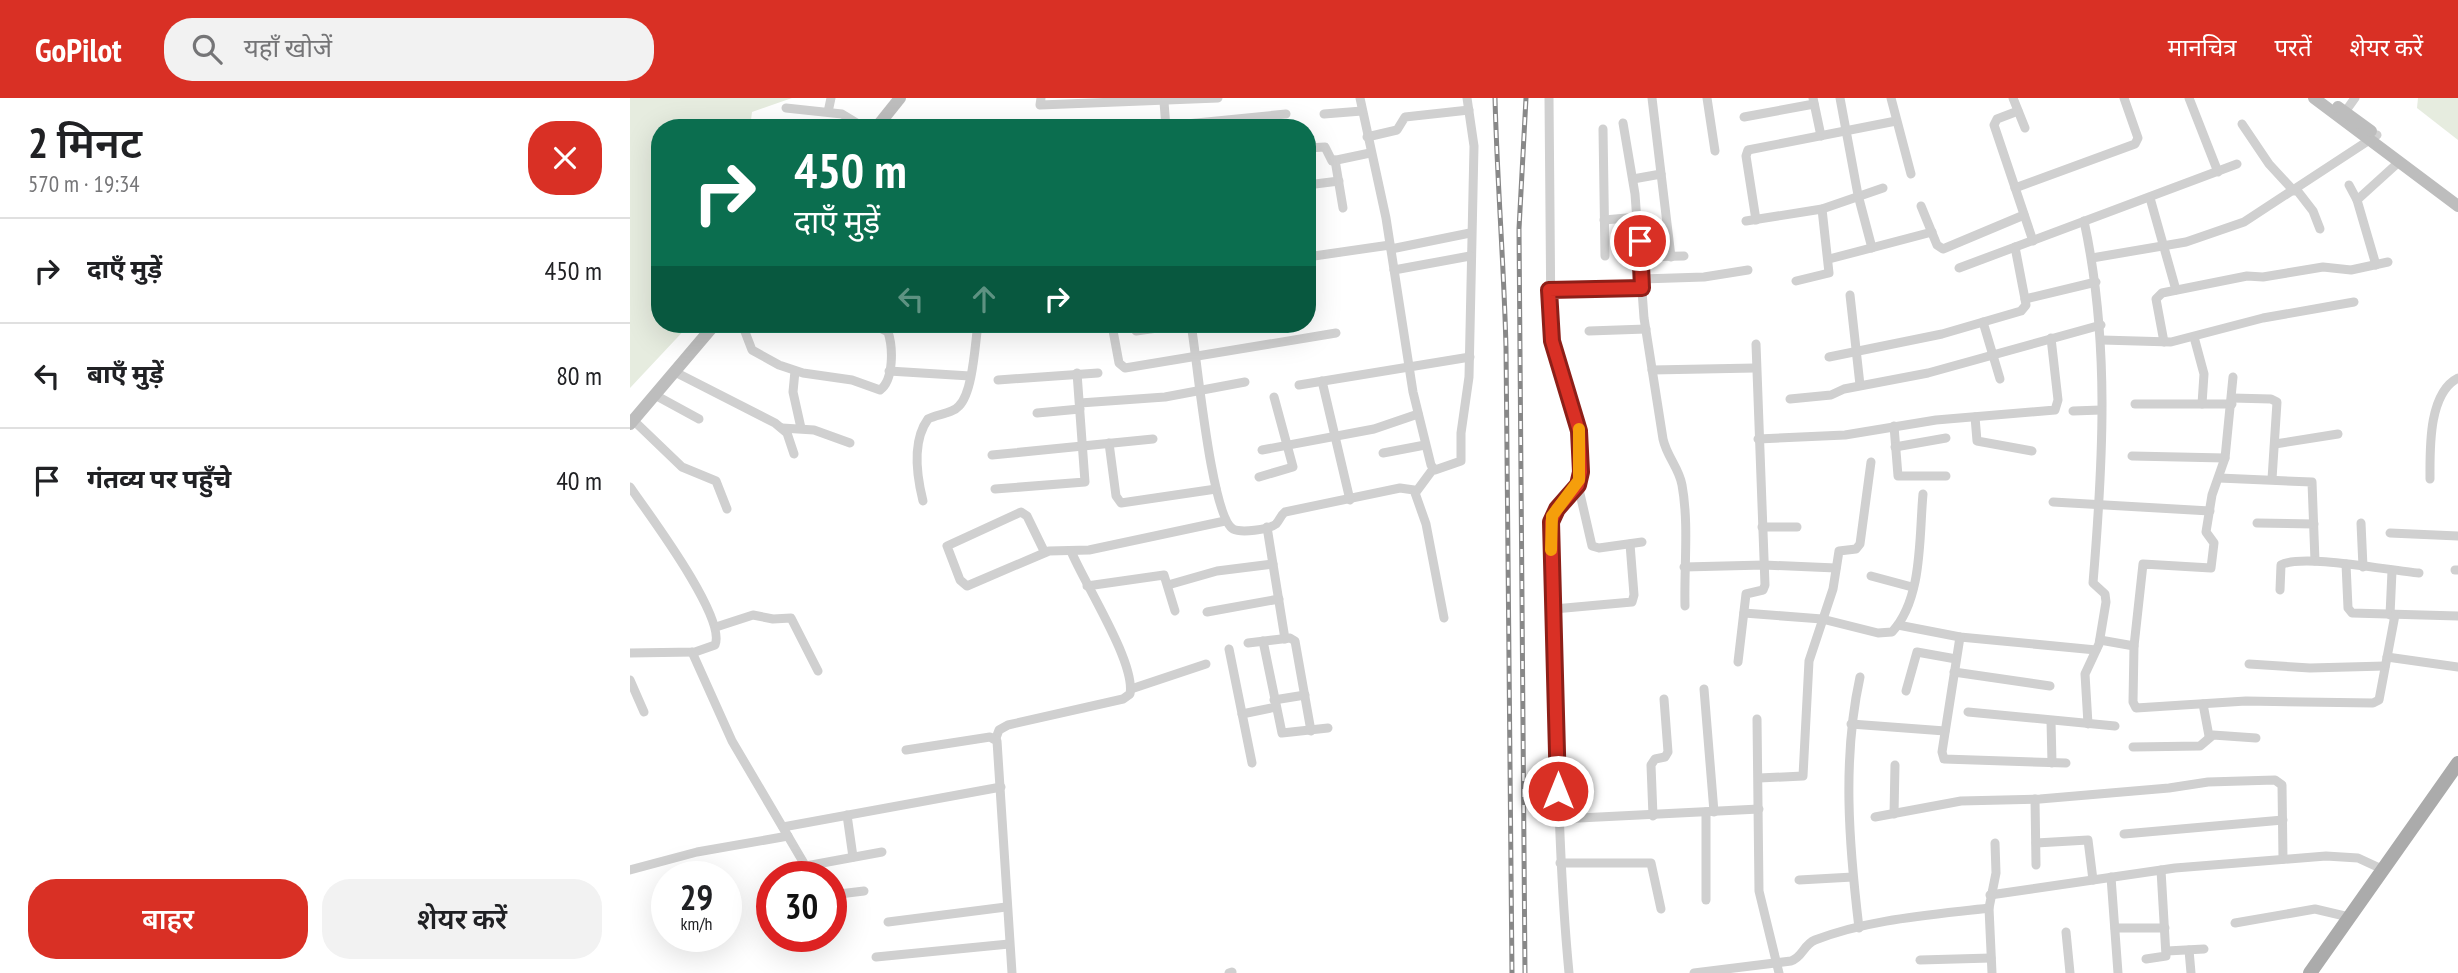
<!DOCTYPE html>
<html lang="hi">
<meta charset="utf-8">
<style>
:root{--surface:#fff;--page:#f2f2f2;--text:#202124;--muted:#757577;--line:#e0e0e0;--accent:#d93025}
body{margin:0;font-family:"PT Sans Narrow","Noto Sans Devanagari",sans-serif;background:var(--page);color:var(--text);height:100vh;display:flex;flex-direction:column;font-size:26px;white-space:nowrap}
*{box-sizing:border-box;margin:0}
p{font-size:23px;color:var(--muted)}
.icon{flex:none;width:38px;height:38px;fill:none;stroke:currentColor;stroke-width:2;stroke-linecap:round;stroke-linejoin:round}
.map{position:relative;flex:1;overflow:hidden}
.drawer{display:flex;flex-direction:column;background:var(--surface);width:630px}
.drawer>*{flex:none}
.hud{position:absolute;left:21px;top:21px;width:665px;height:214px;border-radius:28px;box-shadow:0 7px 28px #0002;background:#0b6e4f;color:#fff;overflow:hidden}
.speed{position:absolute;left:21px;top:763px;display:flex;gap:14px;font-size:35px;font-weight:700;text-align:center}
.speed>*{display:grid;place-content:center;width:91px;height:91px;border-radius:50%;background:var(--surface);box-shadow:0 7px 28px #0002;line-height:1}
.speed small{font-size:18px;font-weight:400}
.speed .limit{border:10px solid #d22;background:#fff;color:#111}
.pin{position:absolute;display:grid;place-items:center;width:60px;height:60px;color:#fff;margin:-30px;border:4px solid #fff;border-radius:50%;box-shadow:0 2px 7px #0007}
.me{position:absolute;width:77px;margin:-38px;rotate:0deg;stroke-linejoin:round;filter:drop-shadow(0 0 5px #0008)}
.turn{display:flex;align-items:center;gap:24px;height:147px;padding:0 28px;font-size:32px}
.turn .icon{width:91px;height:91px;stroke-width:2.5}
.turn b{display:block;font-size:49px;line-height:60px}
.lanes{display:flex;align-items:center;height:66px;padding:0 28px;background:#0003;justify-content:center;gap:35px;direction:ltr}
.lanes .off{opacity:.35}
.round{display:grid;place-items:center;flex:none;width:74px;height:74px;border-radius:28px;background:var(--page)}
.overview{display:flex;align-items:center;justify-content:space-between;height:119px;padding:0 28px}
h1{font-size:42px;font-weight:600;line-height:52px}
.primary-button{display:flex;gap:14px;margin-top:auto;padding:14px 28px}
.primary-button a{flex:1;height:80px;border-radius:28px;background:var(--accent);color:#fff;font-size:28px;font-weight:600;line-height:80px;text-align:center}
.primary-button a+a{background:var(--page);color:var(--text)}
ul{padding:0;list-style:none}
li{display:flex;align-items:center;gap:21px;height:105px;padding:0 28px;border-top:2px solid var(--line)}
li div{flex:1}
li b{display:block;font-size:26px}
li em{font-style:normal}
header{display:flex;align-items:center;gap:42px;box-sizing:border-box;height:98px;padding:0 35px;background:var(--accent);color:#fff}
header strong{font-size:33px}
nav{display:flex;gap:38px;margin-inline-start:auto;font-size:24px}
.search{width:490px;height:63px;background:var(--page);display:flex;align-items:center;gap:18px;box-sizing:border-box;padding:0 24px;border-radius:28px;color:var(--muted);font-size:26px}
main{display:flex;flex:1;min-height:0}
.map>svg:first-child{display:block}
.green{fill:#e6ecdf}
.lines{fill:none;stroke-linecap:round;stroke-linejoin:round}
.street{stroke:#d0d0d0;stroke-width:9}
.secondary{stroke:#bdbdbd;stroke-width:12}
.primary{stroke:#ababab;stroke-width:14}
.rail-casing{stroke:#888;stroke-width:5}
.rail{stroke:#fff;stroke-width:2.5;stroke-dasharray:8;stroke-linecap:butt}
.route-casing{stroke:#8d1f18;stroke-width:18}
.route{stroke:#d93025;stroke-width:12}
.slow{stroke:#f59e0b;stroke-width:12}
</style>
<header>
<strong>GoPilot</strong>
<div class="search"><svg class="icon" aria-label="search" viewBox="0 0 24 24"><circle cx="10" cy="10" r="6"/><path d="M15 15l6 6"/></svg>यहाँ खोजें</div>
<nav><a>मानचित्र</a><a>परतें</a><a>शेयर करें</a></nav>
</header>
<main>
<section class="drawer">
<div class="overview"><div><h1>2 मिनट</h1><p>570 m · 19:34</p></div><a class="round" style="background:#d93025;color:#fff"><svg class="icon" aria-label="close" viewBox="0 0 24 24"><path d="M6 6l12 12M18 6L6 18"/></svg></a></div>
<ul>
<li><svg class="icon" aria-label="right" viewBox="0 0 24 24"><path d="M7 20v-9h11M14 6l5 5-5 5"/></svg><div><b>दाएँ मुड़ें</b></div><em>450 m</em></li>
<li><svg class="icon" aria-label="left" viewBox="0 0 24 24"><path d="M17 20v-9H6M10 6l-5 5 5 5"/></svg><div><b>बाएँ मुड़ें</b></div><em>80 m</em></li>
<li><svg class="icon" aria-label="arrive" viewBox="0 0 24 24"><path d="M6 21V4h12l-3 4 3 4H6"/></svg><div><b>गंतव्य पर पहुँचे</b></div><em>40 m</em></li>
</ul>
<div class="primary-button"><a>बाहर</a><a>शेयर करें</a></div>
</section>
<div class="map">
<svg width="1828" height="875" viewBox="0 0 1828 875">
<rect width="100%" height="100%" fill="#fff"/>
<g class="green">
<polygon points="0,0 162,0 122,14 120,30 30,30 30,226 60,226 0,290"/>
<polygon points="1788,0 1828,0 1828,42 1787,10"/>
</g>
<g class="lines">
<g class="street">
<polyline points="411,0 410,7 588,0"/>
<polyline points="730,0 756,120 783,294 801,367 805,372 831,363 831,335 839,279 844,48 837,0"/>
<path d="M919,0L921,232L949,333L951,374L948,387L922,418L920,432C928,580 925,728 939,875"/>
<polyline points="1022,0 1041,159"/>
<polyline points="1077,0 1085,53"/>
<polyline points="1183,0 1191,38"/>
<polyline points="1210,0 1228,97 1242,150"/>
<polyline points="1261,0 1281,76"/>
<polyline points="1383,0 1395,30"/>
<polyline points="1559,0 1588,74"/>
<polyline points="534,4 536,30"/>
<polyline points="156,10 212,16 235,30"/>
<polyline points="1388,13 1367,21 1364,27 1403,143"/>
<polyline points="198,14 201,0"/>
<polyline points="1715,14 1725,0"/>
<polyline points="694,16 732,13"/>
<polyline points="1114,19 1184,6"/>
<path d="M993,25L1005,96L1014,220L1033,341C1037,359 1049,370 1052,387C1059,425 1054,469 1055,508"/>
<polyline points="1612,26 1639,66 1664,93"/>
<polyline points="536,28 656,16"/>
<polyline points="973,31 975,158"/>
<polyline points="737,39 767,32 775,19 839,12"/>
<polyline points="677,50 695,49 702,63 740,55"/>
<polyline points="705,62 713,110"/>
<polyline points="1003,81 1031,76"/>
<polyline points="677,87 709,83"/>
<polyline points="1719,87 1727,102 1746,167"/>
<polyline points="1385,90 1505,46 1508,40 1494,0"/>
<polyline points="1666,91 1683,113 1690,131"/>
<polyline points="1520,100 1546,192"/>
<polyline points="1727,102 1770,63"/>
<polyline points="1291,108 1307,147 1313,151 1394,117"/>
<polyline points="974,122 1008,119"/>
<polyline points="1126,122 1116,58 1118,52 1266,23"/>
<polyline points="1116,123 1192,111 1253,90"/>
<path d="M1454,123C1480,243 1473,364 1463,485L1475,496L1476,504L1469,546L1455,576L1458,626"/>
<polyline points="761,151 840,135"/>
<polyline points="684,158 760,147"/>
<polyline points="1011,159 1054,158"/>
<polyline points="1462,160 1556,144 1614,124 1747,37"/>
<polyline points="1199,161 1302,134"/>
<polyline points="1329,170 1607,66"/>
<polyline points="764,172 840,158"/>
<polyline points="1012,181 1074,179 1118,172"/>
<polyline points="1166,183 1199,175 1192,111"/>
<polyline points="919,192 1012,190"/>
<polyline points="1220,197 1230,287"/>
<polyline points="1395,201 1466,184"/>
<polyline points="1353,224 1370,281"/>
<path d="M112,226L122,252L149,267L173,275L222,282L250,292C264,282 263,249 258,234L242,226"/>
<path d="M561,226C567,259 581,418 603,431C611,435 638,432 646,426C650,422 650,418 655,414L770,390L784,392L796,426L814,520"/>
<polyline points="482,227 489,265 495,270 706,235"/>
<polyline points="506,233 556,226"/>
<polyline points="959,233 1016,231"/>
<polyline points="1564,239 1574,276 1572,306"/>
<polyline points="1472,242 1541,244 1633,220 1724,204"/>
<polyline points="1534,244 1526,201 1532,195 1617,178 1633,179 1693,169 1721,172 1758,164"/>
<polyline points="1199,259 1312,236 1391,213 1396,207 1395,201 1385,149"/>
<polyline points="1022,272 1125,270"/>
<polyline points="165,273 163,294 171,330"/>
<polyline points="259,273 340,278"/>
<polyline points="45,274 145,325 157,335 164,356"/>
<polyline points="368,282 468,275"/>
<polyline points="692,283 720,402"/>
<polyline points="669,287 840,259"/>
<polyline points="25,297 69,321"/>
<polyline points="1602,300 1641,301 1647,304 1642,381"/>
<polyline points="1160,301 1201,297 1214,291 1298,275 1471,227"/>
<polyline points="450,305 535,299 615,284"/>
<polyline points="1505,306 1602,306"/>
<polyline points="1443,313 1471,312"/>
<polyline points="407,315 450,311"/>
<polyline points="1345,319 1347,343 1402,353"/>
<polyline points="3,322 52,369 86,383 97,411"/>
<polyline points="1264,328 1268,378 1316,378"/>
<polyline points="152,330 184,332 220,345"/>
<polyline points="1128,341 1215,337 1306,322 1425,312 1428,302 1421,240"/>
<polyline points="479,345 486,398 491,405 586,391"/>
<polyline points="1645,346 1708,336"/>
<polyline points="1265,349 1316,340"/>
<polyline points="632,352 744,331 788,316"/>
<polyline points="753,355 795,347"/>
<polyline points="362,357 523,341"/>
<polyline points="1502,358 1595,360"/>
<polyline points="629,379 663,369 644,299"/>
<polyline points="1589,380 1682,384 1685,463"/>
<path d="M1800,381C1800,352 1798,295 1828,280"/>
<polyline points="948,387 962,448 969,450 1012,444"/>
<path d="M0,389C18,415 97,520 85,547L65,554L0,555"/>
<polyline points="365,391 455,384 447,275"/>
<polyline points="786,394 803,371"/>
<path d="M293,403C287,379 282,343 298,321C307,316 322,316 329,308C343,294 345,246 348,226"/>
<polyline points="1423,404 1580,413"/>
<polyline points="1627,425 1684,426"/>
<polyline points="1731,425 1733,469"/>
<polyline points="637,429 655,541"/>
<polyline points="1132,429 1167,429"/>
<polyline points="1760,435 1828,438"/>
<polyline points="415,455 397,418 391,414 317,448 330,482 337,488 419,453 459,452 595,423"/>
<polyline points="1716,466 1718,510 1722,515 1828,518"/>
<polyline points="1054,469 1134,467 1206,470"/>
<polyline points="1825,472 1828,472"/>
<polyline points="1241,478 1282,489"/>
<polyline points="538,487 587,473 643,466"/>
<polyline points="457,488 534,477 545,513"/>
<path d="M1650,492L1651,467C1672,455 1761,473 1789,475"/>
<polyline points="924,511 1002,504 1004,497 1000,446"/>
<polyline points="577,514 649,501"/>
<path d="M1114,515L1192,521L1248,535L1262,534C1293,501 1289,438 1293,396"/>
<polyline points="1760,517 1762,473"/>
<polyline points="1268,527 1330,539 1466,552"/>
<polyline points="86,529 123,517 143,521 161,520 188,573"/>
<polyline points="1330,539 1312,654 1314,661 1436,665"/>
<polyline points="1470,542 1504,548 1513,466 1581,470 1584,445 1576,434 1582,397 1595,360 1603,279"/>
<polyline points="633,543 652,635 698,630"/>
<polyline points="618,545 660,540 665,543 681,633"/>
<polyline points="1504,548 1503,604 1506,610 1616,603 1743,605 1749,602 1765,517"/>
<polyline points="599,551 622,665"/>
<polyline points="62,554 102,643 182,779"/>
<polyline points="1757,559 1828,569"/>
<polyline points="1108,564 1116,496 1133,492 1135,487 1126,246"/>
<polyline points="1619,566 1680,570 1755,568"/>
<polyline points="1324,574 1420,588"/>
<polyline points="0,582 14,614"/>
<polyline points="501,591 576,566"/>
<polyline points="1074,591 1084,714"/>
<polyline points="1276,593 1287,554 1326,561"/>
<polyline points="644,602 675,597"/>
<polyline points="1573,606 1579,638"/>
<polyline points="1338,614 1485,628"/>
<polyline points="612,616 646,609"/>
<polyline points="1127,621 1129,793 1149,875"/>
<polyline points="1421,623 1422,665"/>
<polyline points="1221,626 1315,633"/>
<path d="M366,640L369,632L378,627L493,601L500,596C506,565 454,485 441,453"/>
<polyline points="1503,649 1570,648 1583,637 1626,640"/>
<polyline points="276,652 360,639 367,643 382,875"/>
<polyline points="1129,680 1173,678 1179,563 1203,491 1209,453 1226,451 1230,446 1241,364"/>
<polyline points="1405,701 1406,767"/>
<polyline points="1076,714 1076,802"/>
<polyline points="1264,716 1265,667"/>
<polyline points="217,717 223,759"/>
<polyline points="1023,718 1021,667 1025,661 1035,659 1038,654 1034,601"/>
<polyline points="1245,719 1331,703 1410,701 1539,690 1578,684 1645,682 1652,687 1653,761"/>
<polyline points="929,721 1129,711"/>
<polyline points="153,729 371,689"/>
<polyline points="1494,736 1653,722"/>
<polyline points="1406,745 1458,742 1463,782"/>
<polyline points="930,765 1021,765 1031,811"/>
<polyline points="176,768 252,754"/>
<polyline points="0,772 67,754 158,738"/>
<polyline points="1481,779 1488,875"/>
<polyline points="1169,782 1223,779"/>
<polyline points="201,797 234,793"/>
<polyline points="1360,797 1545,770 1696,758 1728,760 1754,772"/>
<polyline points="258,824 376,809"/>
<polyline points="1605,825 1685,811 1719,819"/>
<path d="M1229,830C1219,747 1212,661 1230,579"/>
<polyline points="1485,830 1535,830"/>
<polyline points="1436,834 1440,875"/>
<polyline points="1559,852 1561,875"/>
<polyline points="1537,853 1574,851"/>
<polyline points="246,859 379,846"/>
<polyline points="1516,861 1536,858 1531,772"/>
<polyline points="1290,862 1361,860"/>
<polyline points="599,875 602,874"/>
<path d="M1064,875L1161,863C1173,859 1173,847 1185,842C1239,821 1301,817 1359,810"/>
<polyline points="1362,875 1359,810 1366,775 1365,745"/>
</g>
<g class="secondary">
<polyline points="1684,0 1828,108"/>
<polyline points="1708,9 1741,33"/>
<polyline points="246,30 270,0"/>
<polyline points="0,326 85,226"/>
</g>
<polyline class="primary" points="1680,875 1828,665"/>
<g class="rail-casing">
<g id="rail">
<path d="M865,0C867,83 874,166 876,250L882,875"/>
<polyline points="895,875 889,131 896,0"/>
</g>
</g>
<use href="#rail" class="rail"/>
</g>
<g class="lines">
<g class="route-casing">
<polyline id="route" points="928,693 921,424 927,411 948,387 951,374 949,333 922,243 919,192 1012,190 1010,143"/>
</g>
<use href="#route" class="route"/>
<polyline class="slow" points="921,452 922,418 949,382 949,331"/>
</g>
</svg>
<div class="speed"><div>29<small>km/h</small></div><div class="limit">30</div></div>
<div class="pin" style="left:1010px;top:143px;background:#d93025"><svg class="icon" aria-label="arrive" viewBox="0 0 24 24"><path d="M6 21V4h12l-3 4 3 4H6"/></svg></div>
<svg class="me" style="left:928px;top:693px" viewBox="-20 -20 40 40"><circle r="17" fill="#d93025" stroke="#fff" stroke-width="3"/><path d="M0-11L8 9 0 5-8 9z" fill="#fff"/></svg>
<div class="hud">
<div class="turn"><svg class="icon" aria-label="right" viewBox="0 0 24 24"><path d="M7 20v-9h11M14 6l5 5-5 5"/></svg><div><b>450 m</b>दाएँ मुड़ें</div></div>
<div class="lanes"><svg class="icon off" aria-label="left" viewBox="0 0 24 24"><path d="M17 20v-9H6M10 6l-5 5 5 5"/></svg><svg class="icon off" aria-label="ahead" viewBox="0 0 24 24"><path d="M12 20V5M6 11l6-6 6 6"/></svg><svg class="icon" aria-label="right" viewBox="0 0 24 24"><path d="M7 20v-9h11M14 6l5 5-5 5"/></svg></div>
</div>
</div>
</main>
